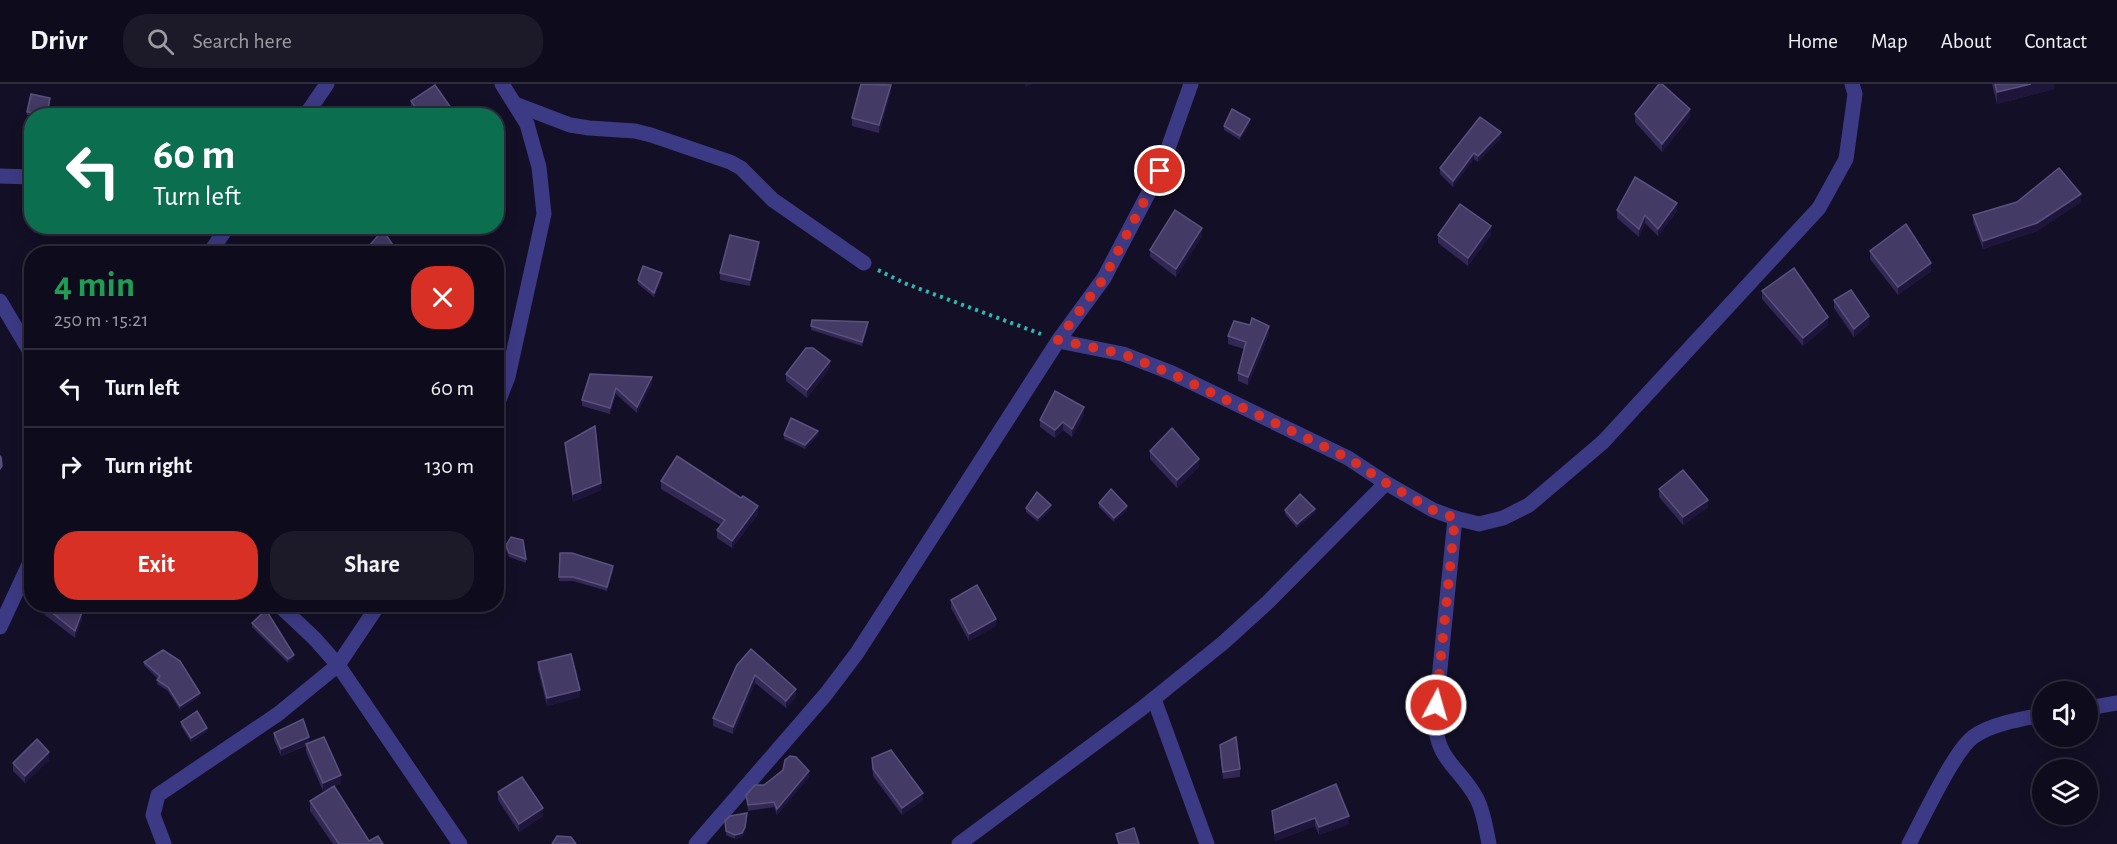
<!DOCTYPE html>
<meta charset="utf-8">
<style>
:root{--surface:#0e0b1c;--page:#1c1929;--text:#f1f3f6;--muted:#9b9ba3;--line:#2e2b3b;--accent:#d93025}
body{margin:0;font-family:"Alegreya Sans",sans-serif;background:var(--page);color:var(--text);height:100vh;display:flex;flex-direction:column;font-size:22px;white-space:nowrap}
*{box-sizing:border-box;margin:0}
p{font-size:20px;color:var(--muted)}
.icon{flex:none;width:33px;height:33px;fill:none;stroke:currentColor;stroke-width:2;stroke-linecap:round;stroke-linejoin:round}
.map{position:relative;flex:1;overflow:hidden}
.panel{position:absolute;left:24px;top:162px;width:480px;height:366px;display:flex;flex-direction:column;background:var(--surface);border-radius:24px;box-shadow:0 3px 15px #0003,0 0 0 2px var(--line)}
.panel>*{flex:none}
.hud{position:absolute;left:24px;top:24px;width:480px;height:126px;border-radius:24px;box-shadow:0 3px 15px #0003,0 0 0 2px var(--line);background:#0b6e4f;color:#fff;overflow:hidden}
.tools{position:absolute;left:2032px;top:597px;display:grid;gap:12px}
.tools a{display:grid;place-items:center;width:66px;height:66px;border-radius:50%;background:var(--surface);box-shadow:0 3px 15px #0003,0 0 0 2px var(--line);font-size:30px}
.pin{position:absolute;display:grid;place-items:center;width:51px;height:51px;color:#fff;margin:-26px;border:3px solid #fff;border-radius:50%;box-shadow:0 2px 6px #0007}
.me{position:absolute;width:66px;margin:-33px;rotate:6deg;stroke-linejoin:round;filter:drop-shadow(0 0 4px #0008)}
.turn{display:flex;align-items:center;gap:21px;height:126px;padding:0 30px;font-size:27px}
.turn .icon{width:78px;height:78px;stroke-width:2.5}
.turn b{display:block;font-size:42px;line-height:51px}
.round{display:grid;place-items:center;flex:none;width:63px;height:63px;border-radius:24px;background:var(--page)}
.overview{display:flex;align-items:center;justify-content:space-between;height:102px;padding:0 30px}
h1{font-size:36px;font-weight:600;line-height:45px;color:#1e9e55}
.cta{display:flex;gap:12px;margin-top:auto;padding:12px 30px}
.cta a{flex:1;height:69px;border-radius:24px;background:var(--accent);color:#fff;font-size:24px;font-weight:600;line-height:69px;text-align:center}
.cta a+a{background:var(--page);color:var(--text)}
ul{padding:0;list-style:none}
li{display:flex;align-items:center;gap:18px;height:78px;padding:0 30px;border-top:2px solid var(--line)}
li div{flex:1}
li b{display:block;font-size:22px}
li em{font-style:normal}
header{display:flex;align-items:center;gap:36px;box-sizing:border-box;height:84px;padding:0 30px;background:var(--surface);border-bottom:2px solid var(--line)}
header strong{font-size:28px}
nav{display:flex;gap:33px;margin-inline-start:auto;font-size:21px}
.search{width:420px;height:54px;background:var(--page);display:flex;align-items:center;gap:15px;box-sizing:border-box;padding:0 21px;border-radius:24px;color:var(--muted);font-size:22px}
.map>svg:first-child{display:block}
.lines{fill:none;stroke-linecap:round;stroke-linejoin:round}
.path{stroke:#2fb8b0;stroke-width:4;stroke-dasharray:3 4.5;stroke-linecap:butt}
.minor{stroke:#3d3a85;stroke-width:15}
.wall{fill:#312854}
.shaded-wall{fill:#1d163a}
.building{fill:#433a66;stroke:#5a527e;stroke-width:1.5}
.route{stroke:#d93025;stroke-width:10;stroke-dasharray:0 18}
</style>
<header>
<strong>Drivr</strong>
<div class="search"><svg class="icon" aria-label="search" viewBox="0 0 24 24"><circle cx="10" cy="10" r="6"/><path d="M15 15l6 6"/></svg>Search here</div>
<nav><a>Home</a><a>Map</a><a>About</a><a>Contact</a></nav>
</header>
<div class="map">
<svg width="2117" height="760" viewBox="0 0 2117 760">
<rect width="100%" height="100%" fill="#130f26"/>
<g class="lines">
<polyline class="path" points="878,186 904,199 1041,250"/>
<g class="minor">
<polyline points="515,20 570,41 589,44 635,47 651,51 730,78 741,84 773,116 864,179"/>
<polyline points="305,32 327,0"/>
<polyline points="0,92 32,93"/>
<polyline points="209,170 228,142"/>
<polyline points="0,217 32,271"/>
<polyline points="1058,257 1123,270 1172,289 1348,374 1386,399 1433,426 1455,434 1479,440 1503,434 1529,421 1603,358 1819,124 1846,75 1855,10 1852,0"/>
<polyline points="496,323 508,293 544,130 539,83 527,40 502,0"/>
<path d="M1455,434L1435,635C1436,677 1460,683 1477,715C1484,729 1486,745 1489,760"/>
<polyline points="278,520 315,555 338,581 460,760"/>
<polyline points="0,543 32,474"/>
<polyline points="1154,615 1207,760"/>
<polyline points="2088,624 2117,619"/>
<polyline points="164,760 153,731 158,711 278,630 338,581 379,520"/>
<polyline points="696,760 826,610 857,569 1058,257 1104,194 1160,87 1191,0"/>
<polyline points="959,760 1141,625 1223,559 1268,518 1386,399"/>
<path d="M1909,760C1922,736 1954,667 1973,653C1991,640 2021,635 2043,631"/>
</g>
</g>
<g class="wall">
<polygon points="1992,0 2054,0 2054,5 1997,20"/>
<polygon points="891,8 879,49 852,42 852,34"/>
<polygon points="411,17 456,32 416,32 411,24"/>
<polygon points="50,18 47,32 32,32 27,31 27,28"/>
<polygon points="1635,30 1690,33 1662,68 1635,38"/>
<polygon points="1250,39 1240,56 1224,46 1224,42"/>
<polygon points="1501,54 1478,78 1474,75 1453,103 1440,90 1440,84"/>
<polygon points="2081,118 2037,147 1983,165 1973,138 1973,131"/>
<polygon points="1617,126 1677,127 1658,152 1645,139 1639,153 1617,134"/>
<polygon points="1491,150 1468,182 1438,159 1438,151"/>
<polygon points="1202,152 1176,193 1150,173 1150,166"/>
<polygon points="759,165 750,202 720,196 720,189"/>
<polygon points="1870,167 1931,187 1898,211 1870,175"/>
<polygon points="662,193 654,213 638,200 638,196"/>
<polygon points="1762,207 1828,241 1803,262 1762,215"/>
<polygon points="1834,216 1869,240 1854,253 1834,224"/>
<polygon points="811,242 868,242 862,262 811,246"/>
<polygon points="1269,250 1248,301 1238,297 1238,289 1244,265 1228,260 1228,252"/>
<polygon points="830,284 807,314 786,297 786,290"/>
<polygon points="590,290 652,300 637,329 616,310 610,330 582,322 582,316"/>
<polygon points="1084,331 1072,353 1063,346 1055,354 1040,343 1040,336"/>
<polygon points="784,351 818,351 805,365 784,355"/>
<polygon points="565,359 601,406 573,418 565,366"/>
<polygon points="1150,367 1199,383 1177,404 1150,375"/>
<polygon points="661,397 758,430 732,464 717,454 717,446 721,441 661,405"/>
<polygon points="1659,405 1708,423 1683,441 1659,413"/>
<polygon points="1099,419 1127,426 1114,438 1099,423"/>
<polygon points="1026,424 1051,425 1038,438 1026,428"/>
<polygon points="1285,426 1315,429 1297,444 1285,430"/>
<polygon points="506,461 526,475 526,479 509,473 506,465"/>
<polygon points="560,469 613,486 607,507 573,497 559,497"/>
<polygon points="951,516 996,542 969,557 951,524"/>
<polygon points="45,523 82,536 75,554 45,531"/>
<polygon points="252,539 294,575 288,579 252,543"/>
<polygon points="751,565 796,613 786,624 755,599 733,650 713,642 713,634"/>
<polygon points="144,578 200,612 180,626 168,607 157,600 158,595 144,581"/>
<polygon points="538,578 580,613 547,622 538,586"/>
<polygon points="181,638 207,648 191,658 181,642"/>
<polygon points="274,649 309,659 341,699 334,702 369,757 383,760 333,760 310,727 310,717 334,702 323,707 306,668 306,662 281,672 274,656"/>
<polygon points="1220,661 1240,685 1240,693 1223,695 1220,669"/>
<polygon points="872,674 923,716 902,731 873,692"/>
<polygon points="49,676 25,699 13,687 13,679"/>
<polygon points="809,693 777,731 774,723 748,727 746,711 764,701"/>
<polygon points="498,708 543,732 519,748 498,716"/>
<polygon points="1272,727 1349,740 1319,751 1315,742 1275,757"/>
<polygon points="747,733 745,747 742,753 735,755 726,751 725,737"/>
</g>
<g class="shaded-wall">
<polygon points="1025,0 1034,0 1025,3"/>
<polygon points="2031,0 2054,0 2054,5 1997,20 1997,8"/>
<polygon points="891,1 891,8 879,49 879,41"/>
<polygon points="1690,25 1690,33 1662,68 1662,60"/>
<polygon points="1250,35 1250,39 1240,56 1240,52"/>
<polygon points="1501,48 1501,54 1478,78 1478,72"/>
<polygon points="1474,69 1474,75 1453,103 1453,97"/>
<polygon points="2081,110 2081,118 2037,147 1983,165 1983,157"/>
<polygon points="1677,119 1677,127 1658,152 1658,145"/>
<polygon points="1645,131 1645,139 1639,153 1639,145"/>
<polygon points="1491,142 1491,150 1468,182 1468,174"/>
<polygon points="1202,144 1202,152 1176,193 1176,185"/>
<polygon points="759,158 759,165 750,202 750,196"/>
<polygon points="1931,179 1931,187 1898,211 1898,203"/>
<polygon points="662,189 662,193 654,213 654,209"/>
<polygon points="1869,232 1869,240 1854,253 1854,245"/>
<polygon points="1828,233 1828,241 1803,262 1803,254"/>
<polygon points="868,238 868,242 862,262 862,258"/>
<polygon points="1269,242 1269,250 1248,301 1248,293"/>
<polygon points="830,277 830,284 807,314 807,306"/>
<polygon points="652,293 652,300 637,329 637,323"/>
<polygon points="616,304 616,310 610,330 610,324"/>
<polygon points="1084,323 1084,331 1072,353 1072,345"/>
<polygon points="1063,338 1063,346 1055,354 1055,346"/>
<polygon points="818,347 818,351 805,365 805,361"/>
<polygon points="1199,375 1199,383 1177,404 1177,396"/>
<polygon points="601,399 601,406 573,418 573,410"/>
<polygon points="1708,416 1708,423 1683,441 1683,433"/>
<polygon points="1051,421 1051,425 1038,438 1038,434"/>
<polygon points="758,422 758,430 732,464 732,457"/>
<polygon points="1127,422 1127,426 1114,438 1114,434"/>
<polygon points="1315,425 1315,429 1297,444 1297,440"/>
<polygon points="613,482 613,486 607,507 607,503"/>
<polygon points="82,528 82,536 75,554 75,547"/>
<polygon points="996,535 996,542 969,557 969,550"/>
<polygon points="294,571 294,575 288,579 288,575"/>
<polygon points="755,591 755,599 733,650 733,643"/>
<polygon points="796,605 796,613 786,624 786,617"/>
<polygon points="580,606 580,613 547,622 547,614"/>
<polygon points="200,609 200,612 180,626 180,622"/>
<polygon points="207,644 207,648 191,658 191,654"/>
<polygon points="309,653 309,660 281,672 281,665"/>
<polygon points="49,668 49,676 25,699 25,692"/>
<polygon points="809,687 809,693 777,731 777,725"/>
<polygon points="341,691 341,699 323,707 323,699"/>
<polygon points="923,709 923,716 902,731 902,724"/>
<polygon points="543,724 543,732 519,748 519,740"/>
<polygon points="1349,732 1349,740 1319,751 1319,743"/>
<polygon points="747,733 745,747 742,753 735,755 735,751"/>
<polygon points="1315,734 1315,742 1275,757 1275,749"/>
</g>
<g class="building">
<polygon points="861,0 891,1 879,41 852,34"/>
<polygon points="1659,0 1662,0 1690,25 1662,60 1635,30"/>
<polygon points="1995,0 2031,0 1997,8"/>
<polygon points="435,1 456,31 456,32 417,32 420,29 411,17"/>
<polygon points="31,10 50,14 47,31 27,28"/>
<polygon points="1232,25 1250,35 1240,52 1224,42"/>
<polygon points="1480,33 1501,48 1478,72 1474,69 1453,97 1440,84"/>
<polygon points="2059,84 2081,110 2037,139 1983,157 1973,131 2017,118"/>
<polygon points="1635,93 1677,119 1658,145 1645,131 1639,145 1617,126"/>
<polygon points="1460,120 1491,142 1468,174 1438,151"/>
<polygon points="1175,126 1202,144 1176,185 1150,166"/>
<polygon points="1906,140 1931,179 1898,203 1870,167"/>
<polygon points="383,146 396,166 392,170 362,170"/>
<polygon points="730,151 759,158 750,196 720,189"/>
<polygon points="643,182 662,189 654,209 638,196"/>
<polygon points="1794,184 1828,233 1803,254 1762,207"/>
<polygon points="1851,206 1869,232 1854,245 1834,216"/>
<polygon points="1252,234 1269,242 1248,293 1238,289 1246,258 1228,252 1234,237 1250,241"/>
<polygon points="812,236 868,238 862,258 811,242"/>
<polygon points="806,264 813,264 830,277 807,306 786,290"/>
<polygon points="590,290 652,293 637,323 616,304 610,324 582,316"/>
<polygon points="1055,307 1084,323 1072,345 1063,338 1055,346 1040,336"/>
<polygon points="791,334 818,347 805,361 784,351"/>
<polygon points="595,342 601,399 573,410 565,359"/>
<polygon points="1172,344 1199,375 1177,396 1150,367"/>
<polygon points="0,372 1,373 2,382 0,385"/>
<polygon points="677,372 741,414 743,412 758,422 732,457 717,446 725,436 661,397"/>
<polygon points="1683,386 1708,416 1683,433 1659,405"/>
<polygon points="1111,405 1127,422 1114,434 1099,419"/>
<polygon points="1037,408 1051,421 1038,434 1026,424"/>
<polygon points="1300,410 1315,425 1297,440 1285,426"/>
<polygon points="511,453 523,456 526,475 509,469 506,461"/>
<polygon points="560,469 572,469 613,482 607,503 573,493 559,493"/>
<polygon points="977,501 996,535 969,550 951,516"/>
<polygon points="46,520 72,520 82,528 75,547 45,523"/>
<polygon points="266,526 294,571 288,575 252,539"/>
<polygon points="751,565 796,605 786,617 755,591 733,643 713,634 737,581"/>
<polygon points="163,566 180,577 200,609 180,622 168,603 157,596 160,592 144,578"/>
<polygon points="571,570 580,606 547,614 538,578"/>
<polygon points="197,627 207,644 191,654 181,638"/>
<polygon points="303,635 309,653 281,665 274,649"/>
<polygon points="324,653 341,691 323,699 306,660"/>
<polygon points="1236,653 1240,685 1223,688 1220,661"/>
<polygon points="37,655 49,668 25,692 13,679"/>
<polygon points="891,666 923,709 902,724 873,685 872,674"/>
<polygon points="790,672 796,673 809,687 777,725 774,718 748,721 746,711 755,701 764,701 783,686 785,676"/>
<polygon points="522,693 543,724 519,740 498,708"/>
<polygon points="1336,700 1349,732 1319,743 1315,734 1275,749 1272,727"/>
<polygon points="334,702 369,757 378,752 383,760 339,760 310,717"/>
<polygon points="747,729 745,743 742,749 735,751 726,747 725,737 730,732"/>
<polygon points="1134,744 1139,760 1119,760 1116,750"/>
<polygon points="557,752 571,753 576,760 552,760"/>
</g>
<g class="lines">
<polyline class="route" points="1160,87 1104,194 1058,256 1123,270 1172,290 1348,374 1386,399 1433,426 1455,434 1436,621"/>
</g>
</svg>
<div class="tools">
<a><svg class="icon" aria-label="sound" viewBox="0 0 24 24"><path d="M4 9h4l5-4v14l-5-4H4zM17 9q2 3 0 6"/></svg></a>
<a><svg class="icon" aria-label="layers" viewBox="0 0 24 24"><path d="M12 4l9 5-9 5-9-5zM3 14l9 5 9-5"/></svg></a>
</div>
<div class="pin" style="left:1160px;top:87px;background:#d93025"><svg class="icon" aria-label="arrive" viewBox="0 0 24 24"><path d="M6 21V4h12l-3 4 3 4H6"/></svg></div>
<svg class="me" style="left:1436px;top:621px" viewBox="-20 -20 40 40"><circle r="17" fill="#d93025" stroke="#fff" stroke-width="3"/><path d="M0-11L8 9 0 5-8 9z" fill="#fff"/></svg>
<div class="hud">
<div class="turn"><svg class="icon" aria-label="left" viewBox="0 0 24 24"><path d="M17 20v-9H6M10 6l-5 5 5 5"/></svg><div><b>60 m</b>Turn left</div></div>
</div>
<section class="panel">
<div class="overview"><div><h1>4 min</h1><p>250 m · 15:21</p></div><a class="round" style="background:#d93025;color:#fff"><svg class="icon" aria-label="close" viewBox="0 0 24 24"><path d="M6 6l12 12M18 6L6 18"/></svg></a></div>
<ul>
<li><svg class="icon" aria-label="left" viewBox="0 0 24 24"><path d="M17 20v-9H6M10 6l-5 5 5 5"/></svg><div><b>Turn left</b></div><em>60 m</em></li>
<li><svg class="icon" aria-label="right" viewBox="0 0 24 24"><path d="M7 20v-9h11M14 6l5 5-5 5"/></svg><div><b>Turn right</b></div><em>130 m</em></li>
</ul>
<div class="cta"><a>Exit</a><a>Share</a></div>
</section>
</div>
